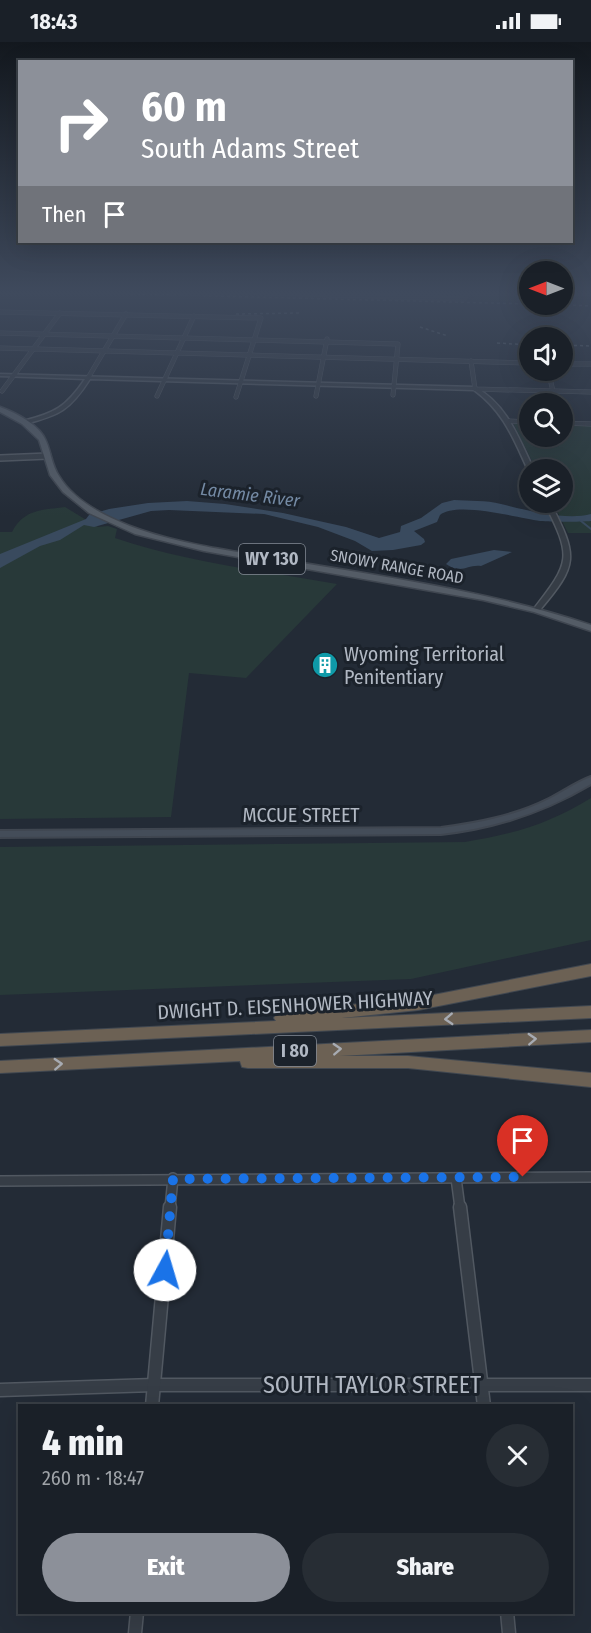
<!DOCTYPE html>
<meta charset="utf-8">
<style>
:root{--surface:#1a2028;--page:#272d34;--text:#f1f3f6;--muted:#9fa3a8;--line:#383e45;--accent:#8c9099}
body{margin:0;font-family:"Fira Sans Condensed",sans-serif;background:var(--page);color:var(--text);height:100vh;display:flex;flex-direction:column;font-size:22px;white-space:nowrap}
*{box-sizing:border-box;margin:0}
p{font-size:20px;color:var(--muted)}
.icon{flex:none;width:33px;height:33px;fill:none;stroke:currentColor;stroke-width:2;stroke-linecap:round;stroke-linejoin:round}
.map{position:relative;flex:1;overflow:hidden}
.sheet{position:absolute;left:18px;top:1362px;width:555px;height:210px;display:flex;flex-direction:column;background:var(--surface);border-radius:0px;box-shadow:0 6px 24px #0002,0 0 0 2px var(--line)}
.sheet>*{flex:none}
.guide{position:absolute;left:18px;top:18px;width:555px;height:183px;border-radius:0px;box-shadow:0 6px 24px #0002,0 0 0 2px var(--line);background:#8c9099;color:#fff;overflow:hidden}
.needle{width:39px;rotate:270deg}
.controls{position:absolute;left:519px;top:219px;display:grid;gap:12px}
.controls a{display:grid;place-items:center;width:54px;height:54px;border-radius:50%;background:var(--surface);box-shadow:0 6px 24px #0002,0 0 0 2px var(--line);font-size:30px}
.pin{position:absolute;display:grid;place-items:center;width:51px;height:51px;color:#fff;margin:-62px -26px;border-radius:50% 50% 50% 0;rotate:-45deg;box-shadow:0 0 6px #0007}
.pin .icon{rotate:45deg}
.me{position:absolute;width:66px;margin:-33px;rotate:6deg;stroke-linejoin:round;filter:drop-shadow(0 0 4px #0008)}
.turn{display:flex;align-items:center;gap:21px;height:126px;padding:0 24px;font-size:27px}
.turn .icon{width:78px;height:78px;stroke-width:2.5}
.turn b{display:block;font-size:42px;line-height:51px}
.then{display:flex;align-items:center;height:57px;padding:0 24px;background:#0003;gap:12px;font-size:22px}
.round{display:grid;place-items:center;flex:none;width:63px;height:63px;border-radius:32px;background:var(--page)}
.summary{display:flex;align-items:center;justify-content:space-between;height:102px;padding:0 24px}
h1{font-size:36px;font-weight:800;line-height:45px}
.cta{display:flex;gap:12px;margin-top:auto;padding:12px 24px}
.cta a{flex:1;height:69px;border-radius:36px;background:var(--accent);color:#fff;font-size:24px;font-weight:800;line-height:69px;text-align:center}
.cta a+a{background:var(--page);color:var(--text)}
.status{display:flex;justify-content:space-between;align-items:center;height:42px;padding:0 30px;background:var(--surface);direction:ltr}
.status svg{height:16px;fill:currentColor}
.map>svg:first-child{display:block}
.green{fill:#283939}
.water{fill:#394a5e}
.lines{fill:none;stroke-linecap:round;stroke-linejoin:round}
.stream{stroke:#394a5e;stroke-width:2}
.minor-far3-casing{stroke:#515861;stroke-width:5}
.minor-far2-casing{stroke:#515861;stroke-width:8}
.minor-far1-casing{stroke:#515861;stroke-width:12}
.minor-casing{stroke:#515861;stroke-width:15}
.tertiary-casing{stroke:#515861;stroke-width:3}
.secondary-casing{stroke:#3f4650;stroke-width:4}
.primary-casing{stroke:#3f4650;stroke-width:3}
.motorway-casing{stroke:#414851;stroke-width:2}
.minor-far3{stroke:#363d46;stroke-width:4}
.minor-far2{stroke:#363d46;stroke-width:5}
.minor-far1{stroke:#363d46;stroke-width:9}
.minor{stroke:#363d46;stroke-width:12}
.tertiary{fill:#363d46;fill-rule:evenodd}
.secondary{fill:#444d59;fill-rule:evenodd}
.primary{fill:#545c66;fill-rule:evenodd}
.motorway{fill:#6c6154;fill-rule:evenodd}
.rail{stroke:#58626d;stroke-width:1.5;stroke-dasharray:3 3;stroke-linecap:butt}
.oneway{stroke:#a7abb2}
.route{stroke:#1a73e8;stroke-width:10;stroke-dasharray:0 18}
.labels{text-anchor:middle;stroke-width:6;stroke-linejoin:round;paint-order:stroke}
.far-street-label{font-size:16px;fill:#b1b8c3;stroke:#1b222b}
.far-water-label{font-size:18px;font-style:italic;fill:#748aa4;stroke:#1b222b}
.shield{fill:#1b222b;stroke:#848b95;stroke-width:1.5}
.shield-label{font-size:18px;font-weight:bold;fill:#b1b8c3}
.poi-label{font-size:20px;fill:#b1b8c3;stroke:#1b222b;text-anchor:start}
.street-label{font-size:20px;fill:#b1b8c3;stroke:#1b222b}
.near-street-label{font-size:24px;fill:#b1b8c3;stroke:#1b222b}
</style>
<div class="status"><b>18:43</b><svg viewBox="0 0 49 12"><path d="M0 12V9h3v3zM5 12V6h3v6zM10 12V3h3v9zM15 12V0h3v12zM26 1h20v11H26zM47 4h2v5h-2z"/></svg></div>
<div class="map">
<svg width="591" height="1591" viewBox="0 0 591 1591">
<rect width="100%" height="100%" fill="#232b36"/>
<g class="green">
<polygon points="474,251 529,252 529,260 469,258 473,257"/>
<polygon points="513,381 529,382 530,394 562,394 563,383 591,384 591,491 568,491 553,461 562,460 562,428 536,427"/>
<path d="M65,465L98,485L108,484L117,487L115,496C186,520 262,529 337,542L246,636L189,631L171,775L0,777V490H12C24,467 42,468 65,465Z"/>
<path d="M591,756V898L411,937L0,953V805L465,800C514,792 549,782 591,756Z"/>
</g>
<g class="water">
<path d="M454,458C469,459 486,458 501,462C526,468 566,479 591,472V479C579,480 552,480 540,479C518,476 457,459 440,473L437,480L414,489L424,497L425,500L421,503L393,508L372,509L355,499L318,485L264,472L169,468L151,469L94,485L84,483L60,498L40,504L0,526V512L86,477L89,473L109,467L148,461L187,459L225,462L283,471L346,485L379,496L400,490L401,484L421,476L442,461Z"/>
<path d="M494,508L512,510L481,524C467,522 462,533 446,522L451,517Z"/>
</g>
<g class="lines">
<polyline class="stream" points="581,479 591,487"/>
<g class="minor-far3-casing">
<g id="minor-far3">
<polyline points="269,251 464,257 467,251"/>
<polyline points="577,251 591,252"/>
<polyline points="0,270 261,276 236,355"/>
<polyline points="0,291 398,302 393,353"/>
<polyline points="0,306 530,321"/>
<polyline points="471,319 475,347 591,350"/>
<polyline points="562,322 591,322"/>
<polyline points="548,328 556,362"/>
<polyline points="88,336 126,272"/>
<polyline points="2,349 60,271"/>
<polyline points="157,354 194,274"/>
<polyline points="316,354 327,297"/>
<polyline points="507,379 530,380"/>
<polyline points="562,381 591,382"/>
</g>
</g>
<g class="minor-far2-casing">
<polyline id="minor-far2" points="0,416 48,414"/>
</g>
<g class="minor-far1-casing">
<g id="minor-far1">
<polyline points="456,1136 460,1166"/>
<polyline points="0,1139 591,1135"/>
<polyline points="170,1166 173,1136"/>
</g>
</g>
<g class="minor-casing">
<g id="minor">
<polyline points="460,1165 484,1364"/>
<polyline points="0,1348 154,1343 591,1343"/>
<polyline points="152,1364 170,1165"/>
<polyline points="507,1570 509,1591"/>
<polyline points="135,1591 137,1570"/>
</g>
</g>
<g class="tertiary-casing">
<g id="tertiary">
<path d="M0,332L475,345C507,362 519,397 534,428H530V429L528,428C513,396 504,370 474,348L90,337C70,368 60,373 25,382L23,381V379C55,371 66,365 85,337L0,334Z"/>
<path d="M544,460H550C578,515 579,522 539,569L537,570L533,568C571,519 572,516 544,460Z"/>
</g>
</g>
<g class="secondary-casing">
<path id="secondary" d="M591,735V742C544,770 496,786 441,792L0,795V789L441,786C479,781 515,774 549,757C563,750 577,740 591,735Z"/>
</g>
<g class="primary-casing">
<path id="primary" d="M0,365C16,371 40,383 46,399C51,410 52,424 59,434C75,461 112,478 141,488C185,503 234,509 279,517C385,535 489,549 591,583V589L534,570L483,558L204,509L135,492L89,471L63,450L50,433L39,398L22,382L0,370Z"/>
</g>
<g class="motorway-casing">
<g id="motorway">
<polygon points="591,922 591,934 418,968 342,976 591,964 591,976 0,1004 0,992 276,979 274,976 276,972 282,970 418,956"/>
<polygon points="591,988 591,1000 339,1014 408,1014 591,1031 591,1045 408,1026 248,1026 242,1025 240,1019 0,1031 0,1019"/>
</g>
</g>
<use href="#minor-far3" class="minor-far3"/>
<use href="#minor-far2" class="minor-far2"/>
<use href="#minor-far1" class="minor-far1"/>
<use href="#minor" class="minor"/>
<use href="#tertiary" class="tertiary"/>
<use href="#secondary" class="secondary"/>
<use href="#primary" class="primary"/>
<use href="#motorway" class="motorway"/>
<g class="rail">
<polyline points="95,251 530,262"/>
<polyline points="543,262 591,264"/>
<polyline points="236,272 299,271"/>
<polyline points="420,285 448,294"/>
<polyline points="497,301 530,303"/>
<polyline points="562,303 591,304"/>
</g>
</g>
<defs><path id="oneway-chevron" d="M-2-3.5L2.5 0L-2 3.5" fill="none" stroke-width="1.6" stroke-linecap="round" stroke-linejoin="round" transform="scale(1.5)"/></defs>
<g class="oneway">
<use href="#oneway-chevron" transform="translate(449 977) rotate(177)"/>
<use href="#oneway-chevron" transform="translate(532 997) rotate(-3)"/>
<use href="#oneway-chevron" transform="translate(337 1007) rotate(-3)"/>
<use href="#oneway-chevron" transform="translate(58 1022) rotate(-3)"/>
</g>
<linearGradient id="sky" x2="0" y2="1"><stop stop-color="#13181e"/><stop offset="0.53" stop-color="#3f4a5d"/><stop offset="1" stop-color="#3f4a5d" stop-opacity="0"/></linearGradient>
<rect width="591" height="474" fill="url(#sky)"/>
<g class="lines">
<polyline class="route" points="165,1228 173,1137 523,1135"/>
</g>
<defs>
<g id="building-disc" transform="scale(1.35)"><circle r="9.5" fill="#0f9aa8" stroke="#1b222b"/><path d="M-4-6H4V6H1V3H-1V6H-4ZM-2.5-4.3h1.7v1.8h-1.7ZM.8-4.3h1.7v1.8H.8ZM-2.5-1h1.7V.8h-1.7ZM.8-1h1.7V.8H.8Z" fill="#fff"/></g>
</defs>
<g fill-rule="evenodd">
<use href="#building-disc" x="325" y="623"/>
</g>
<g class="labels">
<g class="far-street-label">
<text transform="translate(397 524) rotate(10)" y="6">SNOWY RANGE ROAD</text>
</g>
<g class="far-water-label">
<text transform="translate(250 453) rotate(7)" y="6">Laramie River</text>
</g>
<g class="shield">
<rect x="239" y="502" width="66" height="30" rx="4.5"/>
<rect x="274" y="994" width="42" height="30" rx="4.5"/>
</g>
<g class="shield-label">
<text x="272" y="523">WY 130</text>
<text x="295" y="1015">I 80</text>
</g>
<g class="poi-label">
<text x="344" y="619">Wyoming Territorial<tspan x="344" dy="23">Penitentiary</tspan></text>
</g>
<g class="street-label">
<text x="301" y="780">MCCUE STREET</text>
<text transform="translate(295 963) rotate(-3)" y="7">DWIGHT D. EISENHOWER HIGHWAY</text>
</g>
<g class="near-street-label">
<text x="372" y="1351">SOUTH TAYLOR STREET</text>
</g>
</g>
</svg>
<div class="controls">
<a><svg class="needle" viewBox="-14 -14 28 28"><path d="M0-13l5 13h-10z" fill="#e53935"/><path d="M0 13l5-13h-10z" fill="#9fa3a8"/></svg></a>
<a><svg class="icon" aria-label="sound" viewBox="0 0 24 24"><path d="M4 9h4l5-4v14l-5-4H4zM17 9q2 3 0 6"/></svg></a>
<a><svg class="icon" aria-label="search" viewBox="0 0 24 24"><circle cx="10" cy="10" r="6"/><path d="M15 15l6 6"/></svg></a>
<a><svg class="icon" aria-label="layers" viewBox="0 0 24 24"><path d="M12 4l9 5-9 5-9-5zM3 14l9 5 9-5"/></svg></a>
</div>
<div class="pin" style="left:523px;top:1135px;background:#d93025"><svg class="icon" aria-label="arrive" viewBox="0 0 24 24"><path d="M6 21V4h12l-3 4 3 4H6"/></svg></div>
<svg class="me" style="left:165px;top:1228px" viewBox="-20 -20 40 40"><circle r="19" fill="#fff"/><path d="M0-13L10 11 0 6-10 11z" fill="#1a73e8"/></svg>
<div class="guide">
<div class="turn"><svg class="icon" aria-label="right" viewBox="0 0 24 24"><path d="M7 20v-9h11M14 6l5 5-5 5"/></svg><div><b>60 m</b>South Adams Street</div></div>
<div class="then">Then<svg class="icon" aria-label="arrive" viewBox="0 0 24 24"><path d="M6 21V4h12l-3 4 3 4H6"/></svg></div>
</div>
<section class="sheet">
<div class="summary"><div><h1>4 min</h1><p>260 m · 18:47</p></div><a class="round"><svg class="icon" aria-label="close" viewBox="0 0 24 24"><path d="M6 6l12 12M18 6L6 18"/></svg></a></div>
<div class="cta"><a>Exit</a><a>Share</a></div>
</section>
</div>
